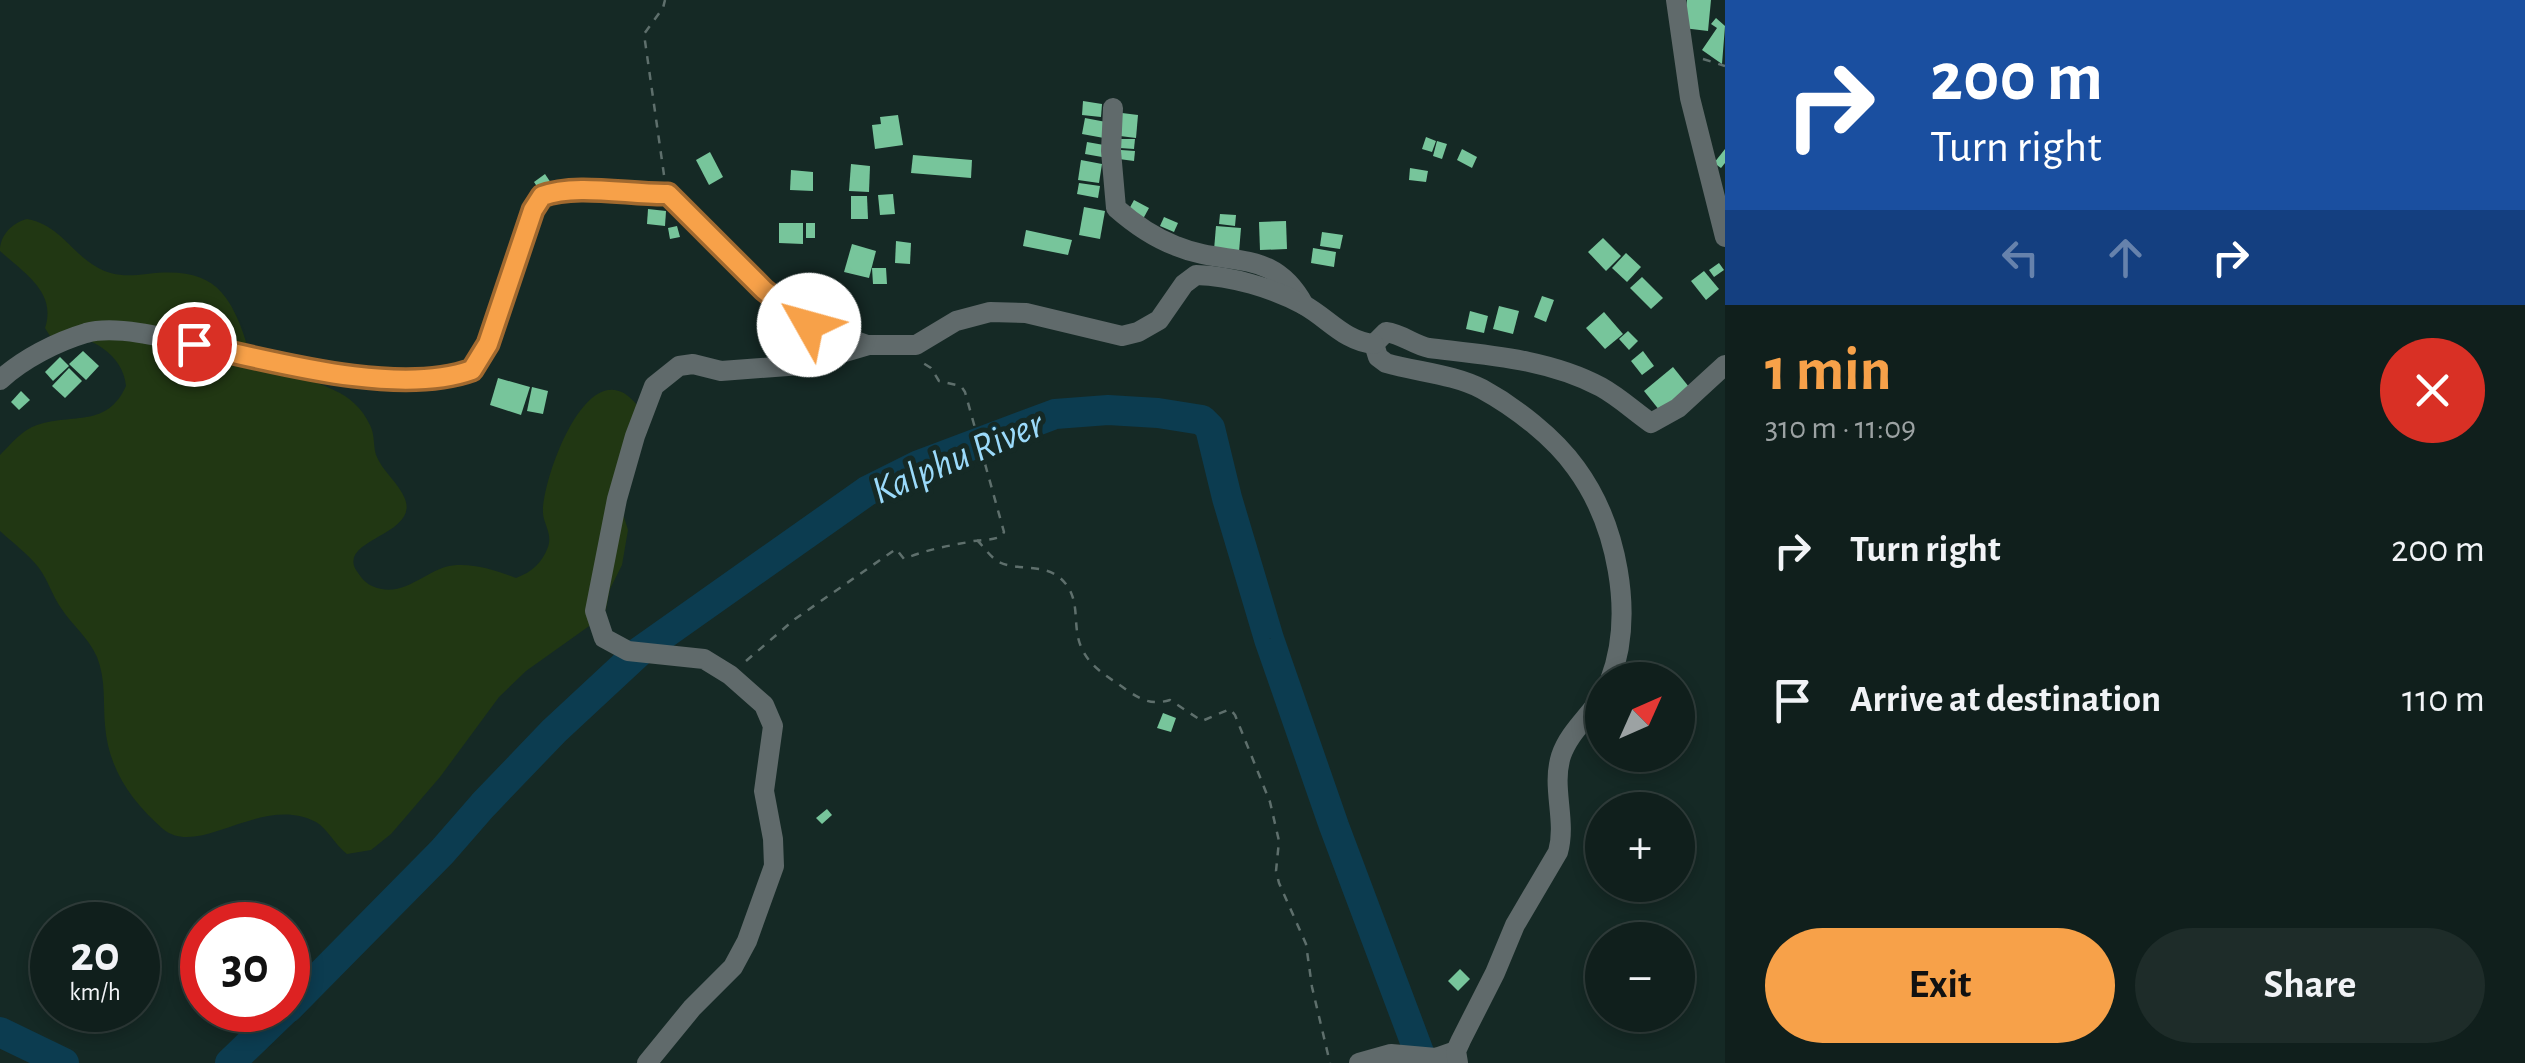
<!DOCTYPE html>
<meta charset="utf-8">
<style>
:root{--surface:#101f1c;--page:#1e2c29;--text:#f1f3f6;--muted:#9ca2a3;--line:#303d3b;--accent:#f7a149}
body{margin:0;font-family:"Alegreya Sans",sans-serif;background:var(--page);color:var(--text);height:100vh;display:flex;flex-direction:column;font-size:38px;white-space:nowrap}
*{box-sizing:border-box;margin:0}
p{font-size:32px;color:var(--muted)}
.icon{flex:none;width:55px;height:55px;fill:none;stroke:currentColor;stroke-width:2;stroke-linecap:round;stroke-linejoin:round}
.map{position:relative;flex:1;overflow:hidden}
.details{display:flex;flex-direction:column;background:var(--surface);width:800px}
.details>*{flex:none}
.hud{background:#1a4fa0;color:#fff;overflow:hidden}
.needle{width:65px;rotate:45deg}
.tools{position:absolute;left:1585px;top:662px;display:grid;gap:20px}
.tools a{display:grid;place-items:center;width:110px;height:110px;border-radius:50%;background:var(--surface);box-shadow:0 5px 15px #0003,0 0 0 2px var(--line);font-size:50px}
.speed{position:absolute;left:30px;top:902px;display:flex;gap:20px;font-size:50px;font-weight:700;text-align:center}
.speed>*{display:grid;place-content:center;width:130px;height:130px;border-radius:50%;background:var(--surface);box-shadow:0 5px 15px #0003,0 0 0 2px var(--line);line-height:1}
.speed small{font-size:25px;font-weight:400}
.speed .limit{border:15px solid #d22;background:#fff;color:#111}
.pin{position:absolute;display:grid;place-items:center;width:85px;height:85px;color:#fff;margin:-42px;border:5px solid #fff;border-radius:50%;box-shadow:0 2px 10px #0007}
.me{position:absolute;width:110px;margin:-55px;rotate:308deg;stroke-linejoin:round;filter:drop-shadow(0 0 8px #0008)}
.turn{display:flex;align-items:center;gap:35px;height:210px;padding:0 40px;font-size:45px}
.turn .icon{width:130px;height:130px;stroke-width:2.5}
.turn b{display:block;font-size:70px;line-height:85px}
.lanes{display:flex;align-items:center;height:95px;padding:0 40px;background:#0003;justify-content:center;gap:50px;direction:ltr}
.lanes .off{opacity:.35}
.round{display:grid;place-items:center;flex:none;width:105px;height:105px;border-radius:52px;background:var(--page)}
.head{display:flex;align-items:center;justify-content:space-between;height:170px;padding:0 40px}
h1{font-size:60px;font-weight:600;line-height:75px;color:var(--accent)}
.primary-button{display:flex;gap:20px;margin-top:auto;padding:20px 40px}
.primary-button a{flex:1;height:115px;border-radius:60px;background:var(--accent);color:#111;font-size:40px;font-weight:600;line-height:115px;text-align:center}
.primary-button a+a{background:var(--page);color:var(--text)}
ul{padding:0;list-style:none}
li{display:flex;align-items:center;gap:30px;height:150px;padding:0 40px}
li div{flex:1}
li b{display:block;font-size:38px}
li em{font-style:normal}
main{display:flex;flex:1;min-height:0}
.map>svg:first-child{display:block}
.green{fill:#213713}
.lines{fill:none;stroke-linecap:round;stroke-linejoin:round}
.river{stroke:#0c3c50;stroke-width:30}
.building{fill:#77c59b}
.path{stroke:#5e6f6c;stroke-width:2.5;stroke-dasharray:8 8;stroke-linecap:butt}
.street{stroke:#606a6b;stroke-width:20}
.route-casing{stroke:#a1692f;stroke-width:25}
.route{stroke:#f7a149;stroke-width:18}
.labels{text-anchor:middle;stroke-width:10;stroke-linejoin:round;paint-order:stroke}
.water-label{font-size:40px;font-style:italic;fill:#9bdafa;stroke:#152925}
</style>
<main>
<div class="map">
<svg width="1725" height="1063" viewBox="0 0 1725 1063">
<rect width="100%" height="100%" fill="#152925"/>
<path class="green" d="M27,219C59,225 69,250 95,266C112,277 128,276 147,274C214,266 231,292 249,351C263,358 276,366 290,372C321,387 353,389 370,425C375,435 373,445 376,455C382,471 399,483 405,499C419,535 338,539 356,570C360,576 365,583 372,586C405,601 427,566 457,565C478,564 498,571 516,578C532,572 542,563 548,547C553,532 542,523 543,510C544,474 590,346 637,405L623,514L628,530L622,565L610,589L606,609L592,624L526,671L499,697L440,777L391,834L371,850L347,854C336,846 327,828 316,822C262,793 199,859 163,829C131,801 108,768 105,725C103,701 106,680 97,657C89,638 72,625 61,608C52,595 48,580 39,568C28,554 12,542 0,531V455C11,444 22,430 37,425C74,413 107,428 126,386C123,351 82,330 50,336L45,328C57,292 24,273 0,251C0,235 12,223 27,219Z"/>
<g class="lines">
<g class="river">
<polyline points="288,1008 442,852 483,805 554,731 639,652 867,491 919,465 1055,414 1108,410 1158,413 1202,420 1210,428 1227,498 1269,639 1334,826 1423,1063"/>
<polyline points="0,1032 64,1063"/>
<polyline points="230,1063 285,1010"/>
</g>
</g>
<g class="building">
<polygon points="1687,0 1711,0 1708,31 1683,28"/>
<polygon points="1716,18 1725,26 1722,64 1702,50 1717,28 1711,24"/>
<polygon points="1083,101 1102,104 1101,117 1082,115"/>
<polygon points="1122,113 1138,115 1136,138 1120,136"/>
<polygon points="898,115 903,145 875,149 872,125 881,124 880,117"/>
<polygon points="1085,118 1106,122 1104,138 1082,134"/>
<polygon points="1426,137 1436,141 1432,152 1422,149"/>
<polygon points="1120,139 1135,139 1134,149 1120,148"/>
<polygon points="1437,141 1447,144 1442,159 1433,156"/>
<polygon points="1087,142 1104,145 1102,157 1085,154"/>
<polygon points="1462,149 1477,157 1472,168 1457,160"/>
<polygon points="1725,149 1725,163 1721,168 1714,163"/>
<polygon points="1121,150 1135,151 1134,161 1119,159"/>
<polygon points="710,152 723,177 709,185 696,160"/>
<polygon points="913,155 972,160 971,178 911,173"/>
<polygon points="1081,160 1102,164 1099,183 1078,180"/>
<polygon points="851,164 870,166 869,192 849,191"/>
<polygon points="1410,168 1428,171 1426,182 1409,180"/>
<polygon points="791,170 813,172 813,191 790,190"/>
<polygon points="545,174 551,183 540,191 534,182"/>
<polygon points="1079,183 1100,186 1098,198 1077,194"/>
<polygon points="893,194 895,214 880,215 878,195"/>
<polygon points="851,196 867,196 868,219 851,219"/>
<polygon points="1134,200 1149,208 1143,219 1128,211"/>
<polygon points="1084,207 1105,211 1100,239 1079,235"/>
<polygon points="648,209 666,211 665,226 647,224"/>
<polygon points="1220,214 1236,215 1235,226 1219,224"/>
<polygon points="1164,217 1178,223 1174,232 1160,226"/>
<polygon points="1286,221 1287,249 1260,250 1259,222"/>
<polygon points="779,223 803,223 803,244 779,243"/>
<rect x="806" y="223" width="9" height="15"/>
<polygon points="677,226 680,237 670,239 668,228"/>
<polygon points="1216,226 1241,228 1239,252 1214,250"/>
<polygon points="1026,230 1072,240 1068,255 1023,246"/>
<polygon points="1322,232 1343,235 1340,249 1320,246"/>
<polygon points="1603,238 1621,256 1606,271 1588,252"/>
<polygon points="896,241 911,243 910,264 895,263"/>
<polygon points="852,244 876,251 869,278 844,272"/>
<polygon points="1313,248 1336,252 1334,267 1311,263"/>
<polygon points="1626,253 1641,267 1627,282 1612,268"/>
<polygon points="1719,263 1724,270 1714,277 1709,270"/>
<polygon points="872,268 886,268 887,284 873,284"/>
<polygon points="1704,271 1719,289 1706,300 1691,281"/>
<polygon points="1642,277 1663,298 1651,309 1630,288"/>
<polygon points="1542,296 1554,300 1546,322 1534,317"/>
<polygon points="1499,306 1519,311 1513,334 1493,329"/>
<polygon points="1470,311 1488,316 1484,333 1466,329"/>
<polygon points="1604,312 1623,334 1605,349 1586,328"/>
<polygon points="1628,331 1638,341 1629,350 1619,339"/>
<polygon points="83,351 99,366 86,380 69,364"/>
<polygon points="1643,351 1654,366 1642,375 1631,361"/>
<polygon points="60,357 69,366 53,381 45,372"/>
<polygon points="1673,367 1689,387 1660,411 1644,391"/>
<polygon points="69,368 82,381 65,398 52,386"/>
<polygon points="498,378 530,387 521,415 490,405"/>
<polygon points="532,387 548,391 543,414 527,411"/>
<polygon points="21,391 30,400 19,410 11,402"/>
<polygon points="1163,713 1176,718 1171,732 1157,728"/>
<polygon points="827,809 832,815 822,824 816,818"/>
<polygon points="1460,969 1470,979 1458,991 1448,981"/>
</g>
<g class="lines">
<g class="path">
<polyline points="1703,59 1725,66"/>
<polyline points="664,175 644,34 663,8 665,0"/>
<path d="M977,540C984,547 991,558 999,562C1018,571 1043,564 1059,577C1084,598 1070,624 1082,649C1092,670 1111,678 1128,691C1143,701 1153,705 1170,700L1202,721L1230,709L1235,715L1270,802L1279,841L1276,871L1279,883L1306,944L1312,987L1330,1063"/>
<path d="M746,661L795,619L896,549L904,559C925,550 947,546 969,542C981,539 991,541 1002,536L1004,532L965,392L961,386L939,381L931,368L923,363"/>
</g>
<g class="street">
<polyline points="1676,0 1690,98 1725,237"/>
<path d="M1113,108L1111,151L1116,208C1133,223 1155,238 1176,246C1229,268 1272,246 1304,305"/>
<path d="M1374,344L1378,357L1386,363C1417,372 1453,374 1482,389C1515,407 1554,437 1576,468C1617,524 1635,614 1610,680"/>
<path d="M1374,344L1386,332C1402,334 1414,345 1429,348C1487,355 1549,359 1601,387C1619,397 1634,411 1651,423L1678,408L1725,365"/>
<path d="M0,380C23,359 56,342 86,333C115,325 164,337 193,344C270,360 397,397 473,370L488,344L533,210L542,196L571,190L667,194L709,232L764,290L809,325L867,345"/>
<path d="M647,1063L692,1008L733,967L747,941L774,866L773,839L764,791L773,726L764,705L730,675L704,659L628,651L604,638L595,611L617,499L635,436L654,386L679,366L693,364L721,371L801,365L869,345H916L956,321L990,312L1026,313L1122,336L1138,332L1159,320L1184,284L1196,275C1232,276 1272,288 1304,305C1329,319 1344,341 1374,344"/>
<polyline points="1359,1063 1391,1054 1436,1058 1456,1051"/>
<path d="M1458,1063L1456,1051L1461,1040L1495,973L1515,925L1558,852C1567,820 1551,788 1561,756C1569,732 1590,716 1602,696"/>
</g>
</g>
<g class="lines">
<g class="route-casing">
<path id="route" d="M194,344C271,361 398,397 472,370L488,344L533,210L542,196C576,183 630,195 668,194L764,290L809,325"/>
</g>
<use href="#route" class="route"/>
</g>
<g class="labels">
<g class="water-label">
<text transform="translate(957 456) rotate(-23)" y="14">Kalphu River</text>
</g>
</g>
</svg>
<div class="tools">
<a><svg class="needle" viewBox="-14 -14 28 28"><path d="M0-13l5 13h-10z" fill="#e53935"/><path d="M0 13l5-13h-10z" fill="#9ca2a3"/></svg></a>
<a>+</a>
<a>−</a>
</div>
<div class="speed"><div>20<small>km/h</small></div><div class="limit">30</div></div>
<div class="pin" style="left:194px;top:344px;background:#d93025"><svg class="icon" aria-label="arrive" viewBox="0 0 24 24"><path d="M6 21V4h12l-3 4 3 4H6"/></svg></div>
<svg class="me" style="left:809px;top:325px" viewBox="-20 -20 40 40"><circle r="19" fill="#fff"/><path d="M0-13L10 11 0 6-10 11z" fill="#f7a149"/></svg>
</div>
<section class="details">
<div class="hud">
<div class="turn"><svg class="icon" aria-label="right" viewBox="0 0 24 24"><path d="M7 20v-9h11M14 6l5 5-5 5"/></svg><div><b>200 m</b>Turn right</div></div>
<div class="lanes"><svg class="icon off" aria-label="left" viewBox="0 0 24 24"><path d="M17 20v-9H6M10 6l-5 5 5 5"/></svg><svg class="icon off" aria-label="ahead" viewBox="0 0 24 24"><path d="M12 20V5M6 11l6-6 6 6"/></svg><svg class="icon" aria-label="right" viewBox="0 0 24 24"><path d="M7 20v-9h11M14 6l5 5-5 5"/></svg></div>
</div>
<div class="head"><div><h1>1 min</h1><p>310 m · 11:09</p></div><a class="round" style="background:#d93025;color:#fff"><svg class="icon" aria-label="close" viewBox="0 0 24 24"><path d="M6 6l12 12M18 6L6 18"/></svg></a></div>
<ul>
<li><svg class="icon" aria-label="right" viewBox="0 0 24 24"><path d="M7 20v-9h11M14 6l5 5-5 5"/></svg><div><b>Turn right</b></div><em>200 m</em></li>
<li><svg class="icon" aria-label="arrive" viewBox="0 0 24 24"><path d="M6 21V4h12l-3 4 3 4H6"/></svg><div><b>Arrive at destination</b></div><em>110 m</em></li>
</ul>
<div class="primary-button"><a>Exit</a><a>Share</a></div>
</section>
</main>
